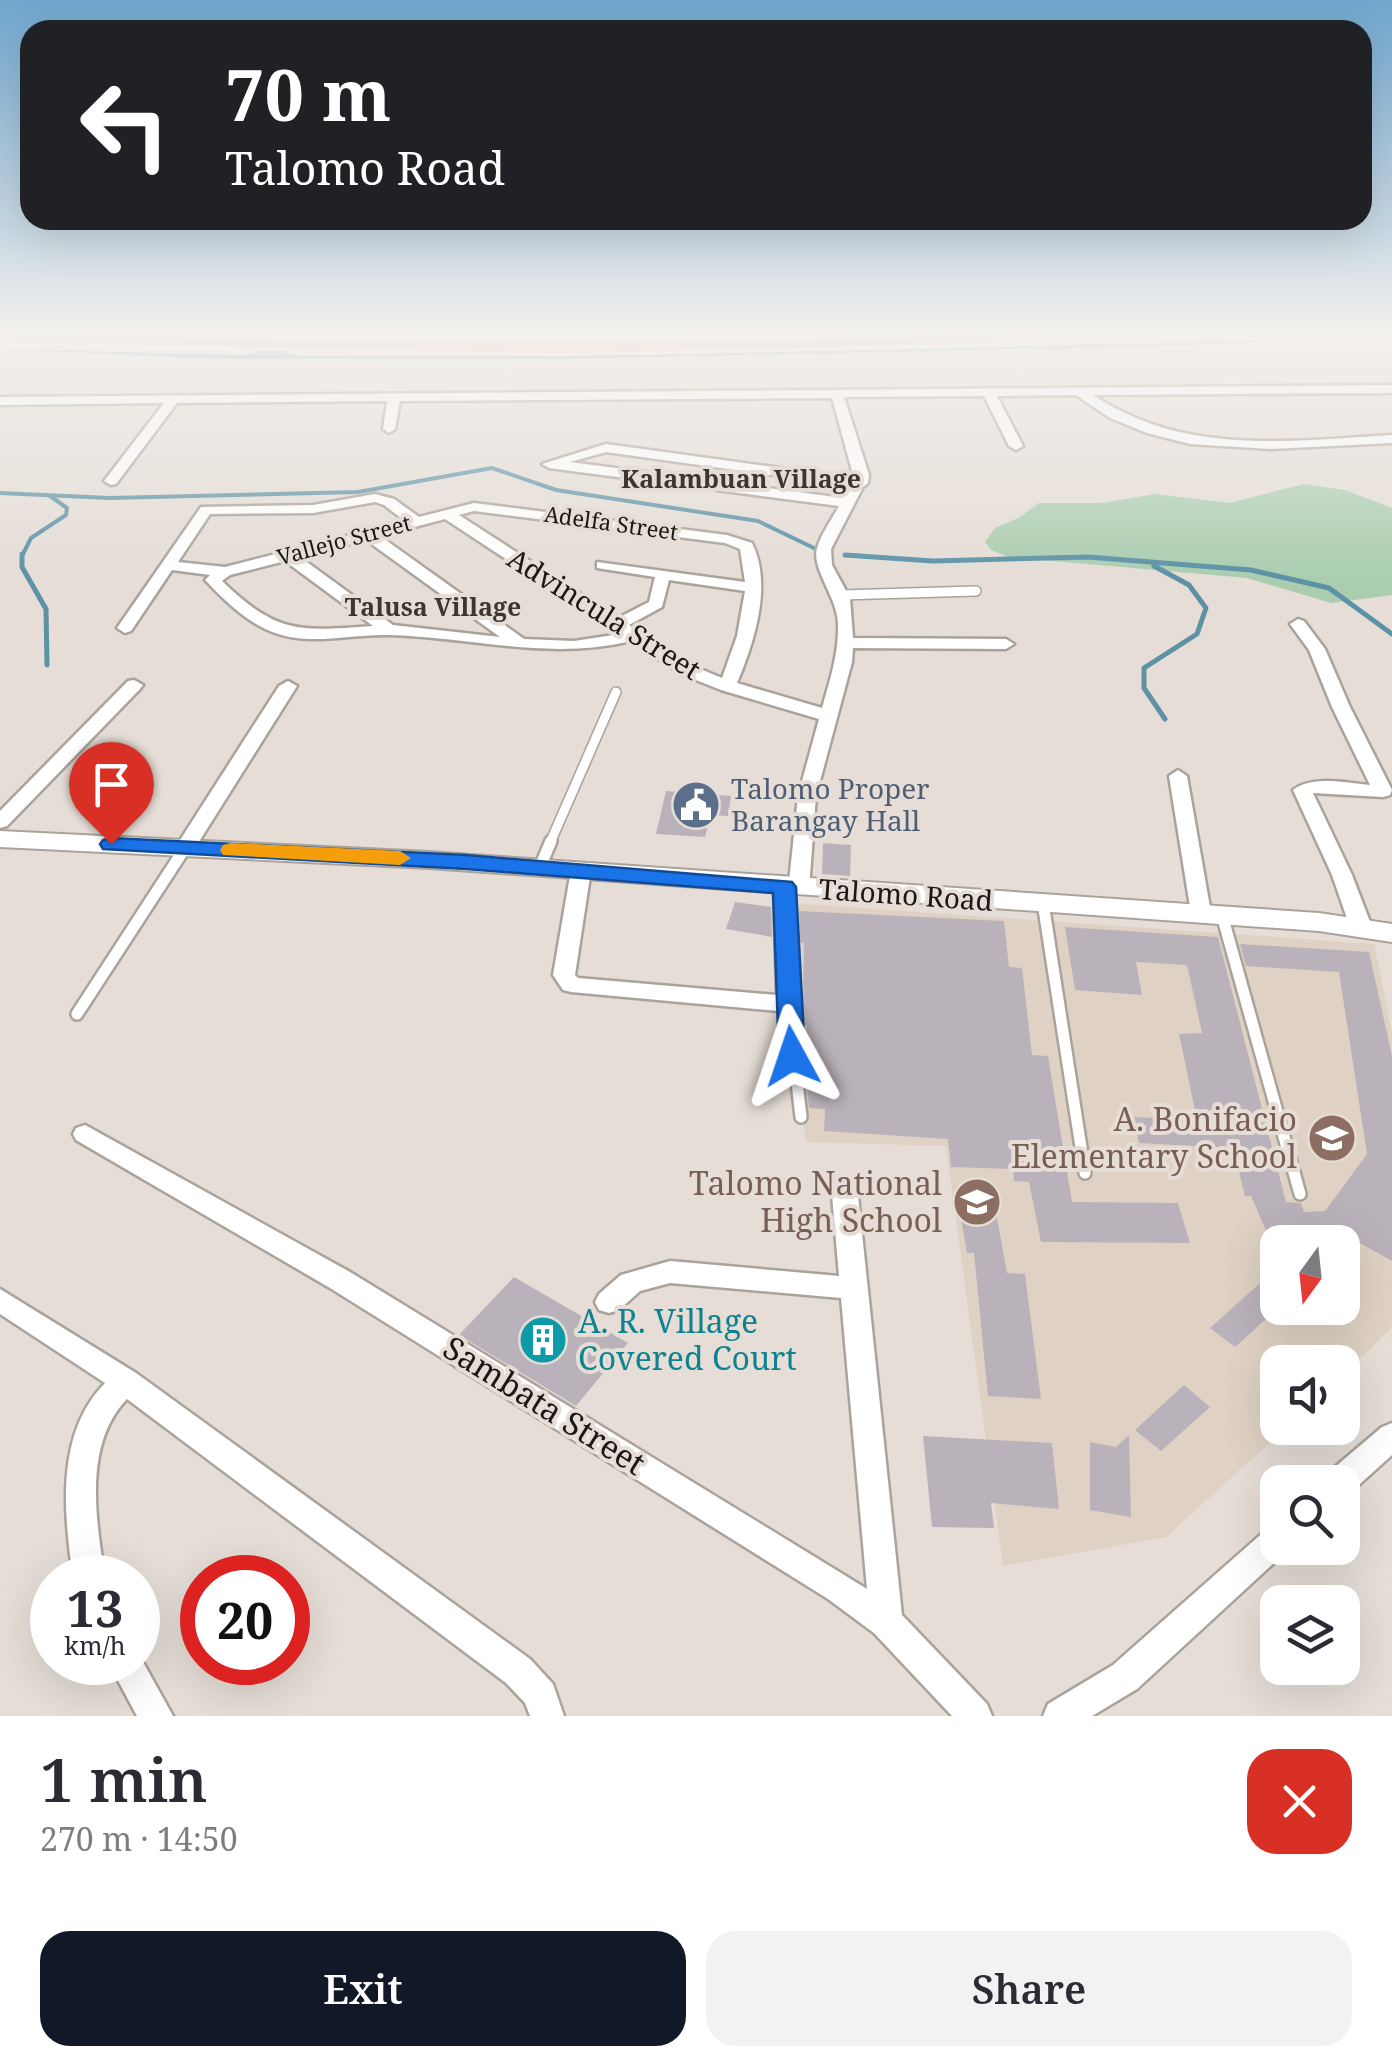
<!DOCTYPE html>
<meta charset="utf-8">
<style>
:root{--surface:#fff;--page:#f2f2f3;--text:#2b2b33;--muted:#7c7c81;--accent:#111827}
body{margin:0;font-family:"Noto Serif",serif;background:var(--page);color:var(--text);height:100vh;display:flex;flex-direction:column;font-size:38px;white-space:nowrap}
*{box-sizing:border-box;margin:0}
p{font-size:32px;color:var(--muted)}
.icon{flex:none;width:55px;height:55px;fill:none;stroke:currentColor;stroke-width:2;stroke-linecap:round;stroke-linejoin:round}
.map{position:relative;height:1716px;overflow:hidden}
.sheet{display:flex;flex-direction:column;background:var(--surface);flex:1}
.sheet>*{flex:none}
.banner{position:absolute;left:20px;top:20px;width:1352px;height:210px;border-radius:30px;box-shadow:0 10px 40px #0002;background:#202124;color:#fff;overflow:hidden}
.needle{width:65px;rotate:195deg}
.controls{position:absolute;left:1260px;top:1225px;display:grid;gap:20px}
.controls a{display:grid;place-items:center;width:100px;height:100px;border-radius:20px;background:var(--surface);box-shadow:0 10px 40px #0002;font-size:50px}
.speed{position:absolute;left:30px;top:1555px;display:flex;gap:20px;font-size:50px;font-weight:700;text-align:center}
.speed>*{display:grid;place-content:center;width:130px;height:130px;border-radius:50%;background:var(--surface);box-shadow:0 10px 40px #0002;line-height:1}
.speed small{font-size:25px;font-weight:400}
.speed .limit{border:15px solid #d22;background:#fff;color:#111}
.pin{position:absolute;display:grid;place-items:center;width:85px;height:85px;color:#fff;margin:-102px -42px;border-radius:50% 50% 50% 0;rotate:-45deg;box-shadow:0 0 10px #0007}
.pin .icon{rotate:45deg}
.me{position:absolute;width:110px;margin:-55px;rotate:355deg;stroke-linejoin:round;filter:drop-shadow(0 0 8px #0008)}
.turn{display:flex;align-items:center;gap:35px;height:210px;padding:0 40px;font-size:45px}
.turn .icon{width:130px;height:130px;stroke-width:2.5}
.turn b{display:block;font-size:70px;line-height:85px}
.round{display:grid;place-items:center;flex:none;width:105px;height:105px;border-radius:30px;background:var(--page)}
.summary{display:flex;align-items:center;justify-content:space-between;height:170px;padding:0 40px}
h1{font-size:60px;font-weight:600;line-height:75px}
.primary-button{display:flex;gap:20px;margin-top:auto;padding:20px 40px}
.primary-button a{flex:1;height:115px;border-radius:30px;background:var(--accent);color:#fff;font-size:40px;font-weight:600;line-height:115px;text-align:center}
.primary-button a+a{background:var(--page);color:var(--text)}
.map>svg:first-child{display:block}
.built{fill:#dfd2c4;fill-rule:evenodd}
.green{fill:#aacdb0}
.water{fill:#5d91a6}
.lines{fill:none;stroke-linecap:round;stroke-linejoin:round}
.stream-far1{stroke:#5d91a6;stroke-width:4}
.stream{stroke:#5d91a6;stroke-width:5}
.building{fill:#bab2ba}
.lane-far1-casing{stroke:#aaa39b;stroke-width:12}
.lane-casing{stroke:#aaa39b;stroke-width:16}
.street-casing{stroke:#aaa39b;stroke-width:5}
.secondary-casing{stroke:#aaa39b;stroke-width:4}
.primary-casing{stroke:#fff;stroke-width:6}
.lane-far1{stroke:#fff;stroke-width:9}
.lane{stroke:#fff;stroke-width:11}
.street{fill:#fff;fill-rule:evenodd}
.secondary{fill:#fff;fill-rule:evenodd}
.primary{fill:#eca28c;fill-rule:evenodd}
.route{fill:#1a73e8;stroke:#114b97;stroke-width:2.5}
.slow{fill:#f59e0b}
.labels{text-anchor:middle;stroke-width:8;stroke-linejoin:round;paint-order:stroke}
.far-street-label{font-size:22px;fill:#1a1714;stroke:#e5ddd6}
.far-neighbourhood-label{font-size:25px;font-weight:bold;fill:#3c3630;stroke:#e5ddd6}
.street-label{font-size:28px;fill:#1a1714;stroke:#e5ddd6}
.service-label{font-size:28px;fill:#4e5e75;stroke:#e5ddd6;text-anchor:start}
.near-education-label{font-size:32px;fill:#785e54;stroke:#e5ddd6;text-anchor:end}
.near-culture-label{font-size:32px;fill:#0d838f;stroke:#e5ddd6;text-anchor:start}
.near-street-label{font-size:32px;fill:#1a1714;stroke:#e5ddd6}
</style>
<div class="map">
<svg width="1392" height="1716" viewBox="0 0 1392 1716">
<rect width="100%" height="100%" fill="#e5ddd6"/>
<path class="built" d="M791,903L1374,944L1392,1033V1327L1343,1376L1342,1362H1278V1428H1286L1166,1537L1003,1566L946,1146L806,1142L789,1006ZM1278,1242H1342V1308H1278Z"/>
<polygon class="green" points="1304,484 1345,490 1392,508 1392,595 1331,603 1247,578 1008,557 991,550 985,542 995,528 1020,517 1039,503 1102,503 1155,494 1229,503"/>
<polygon class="water" points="271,336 296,336 286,353 301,356 656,355 1392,337 1131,347 553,359 217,359 0,349 247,355 258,352"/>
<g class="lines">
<g class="stream-far1">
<polyline points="0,493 110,498 358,492 492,468 556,490 758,521 816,549"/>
<polyline points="845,555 861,556"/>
<polyline points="22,556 31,538 66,515 67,508 50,496"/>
</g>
<g class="stream">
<polyline points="22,554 22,567 46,609 47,665"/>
<polyline points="845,555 933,561 1088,557 1251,570 1329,588 1392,634"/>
<polyline points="1154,566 1189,585 1206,608 1197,634 1144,668 1144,688 1165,719"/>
</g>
</g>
<g class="building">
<polygon points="666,791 731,796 728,816 710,815 705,837 656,834"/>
<polygon points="823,843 851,845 850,876 822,874"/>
<polygon points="735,902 771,907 772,937 726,929"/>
<polygon points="799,911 1004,921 1009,967 1022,968 1032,1055 1048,1056 1072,1202 1178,1203 1190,1243 1041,1242 1029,1182 1014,1181 1013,1169 951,1167 948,1139 824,1131 825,1109 809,1108 803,1050 807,1025 800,1024 798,1012 803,1004 804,943 800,942"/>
<polygon points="1065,927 1218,937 1286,1202 1301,1203 1304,1212 1325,1211 1367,1154 1339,972 1246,966 1240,944 1369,952 1392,1056 1392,1261 1358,1242 1271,1242 1251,1196 1245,1196 1233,1148 1139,1143 1134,1117 1197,1120 1179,1034 1202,1033 1187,965 1136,962 1142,995 1075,990"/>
<polygon points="960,1212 996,1212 1007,1273 1025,1274 1041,1399 988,1396 974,1253 967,1253"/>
<polygon points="1278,1267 1278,1308 1235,1347 1210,1328"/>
<polygon points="514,1277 628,1343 576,1406 459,1335"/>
<polygon points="1184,1385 1210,1407 1161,1451 1135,1430"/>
<polygon points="1129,1435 1131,1517 1090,1510 1090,1442 1116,1447"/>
<polygon points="923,1436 1052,1443 1059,1509 991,1503 994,1528 932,1527"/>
</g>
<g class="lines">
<g class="lane-far1-casing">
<g id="lane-far1">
<polyline points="841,595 976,591"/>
<polyline points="550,843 616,692"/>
</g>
</g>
<g class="lane-casing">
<g id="lane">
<polyline points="540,867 551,841"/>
<polyline points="1043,903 1085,1173"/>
<polyline points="1222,915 1300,1194"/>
<polyline points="788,1004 801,1117"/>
<polyline points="77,1014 185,848"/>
</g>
</g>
<g class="street-casing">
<g id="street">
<path d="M1392,385V393L1093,395C1185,456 1287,441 1392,435V443L1271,449L1190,444L1147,433L1110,418L1076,395L997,396L1023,446L1016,450L1009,446L984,396L844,397L869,475L868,483L863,487L831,549L832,565L850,598L853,638L1006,639L1014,644L1006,649L853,648L852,662L816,796L809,888L806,892L794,893L799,1004L796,1009L788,1012L571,992L563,990L553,975L571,870L581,864L591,870L575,975L578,978L777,995L774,887L777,883L789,882L798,796L819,719L721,690L681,674L631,641C548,661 471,637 388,635C350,634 312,646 275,633C249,624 226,602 208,583L205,580L210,575L172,570L131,631L125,633L117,628L201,507L313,505L375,494L394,499L419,517L474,503L727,535L752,543C773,585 754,643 737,683L822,708C830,680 839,653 838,623C837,597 811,568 817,548C821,534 832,519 839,506L549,468L542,464L606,444L854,478L832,398L400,401L395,429L389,433L383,429L387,401L177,403L116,484L111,485L104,481L164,403L0,405V397ZM606,452L850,486L843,498L570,462ZM375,502L384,505L405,521L225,567L178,562L210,514L313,513ZM474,511L725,543L740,549L745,582L597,562V568L655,577L649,602L618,618L459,515ZM445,519L620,634L574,641L524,639L380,536ZM366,540L500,637L393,625L300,557ZM285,561L373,626C299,631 278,635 222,581L230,575ZM669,580L745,591L737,636L722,678L693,666L629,625L662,607Z"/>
<path d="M1298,619L1304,621L1325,649L1350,707L1392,790L1390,795L1383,797L1313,793L1352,875L1372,927L1361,934L1350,927L1332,875L1293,790C1312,775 1346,783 1370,785L1332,707L1309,650L1290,624Z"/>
<polygon points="134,680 143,685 140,689 7,826 0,828 0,811 128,681"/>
<polygon points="288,681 297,686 195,848 192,852 178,852 175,848 279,686"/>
<polygon points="1178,770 1187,776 1211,913 1201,920 1191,913 1169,776"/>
<polygon points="85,1125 350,1272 867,1589 841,1298 670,1283 640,1291 619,1310 609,1313 599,1310 595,1302 599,1294 621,1275 670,1261 839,1276 832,1195 836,1188 845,1185 854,1188 858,1195 902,1615 987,1704 992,1716 952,1716 874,1633 828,1599 330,1288 76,1140 73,1134 76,1128"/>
<path d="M0,1289L136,1373L530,1659L553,1684L564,1716H530L525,1703L506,1683L127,1399C83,1444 96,1520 105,1578H73C64,1513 55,1434 105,1383L0,1314Z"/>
<polygon points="1392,1423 1392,1455 1351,1492 1342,1495 1342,1482 1325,1482 1329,1472 1382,1427"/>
<polygon points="1278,1525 1278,1548 1289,1549 1137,1689 1092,1716 1043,1716 1048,1704 1113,1665 1267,1529"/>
<polygon points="138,1653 173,1716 137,1716 108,1662 138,1662"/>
</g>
</g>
<g class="secondary-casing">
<polygon id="secondary" points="0,831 429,852 1319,913 1392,924 1392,942 1319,931 429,868 0,847"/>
</g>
<g class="primary-casing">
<polygon id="primary" points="0,336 564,341 1059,336 1050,342 564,353 0,343"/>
</g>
<use href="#lane-far1" class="lane-far1"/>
<use href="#lane" class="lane"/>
<use href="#street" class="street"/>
<use href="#secondary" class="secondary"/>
<use href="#primary" class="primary"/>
</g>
<linearGradient id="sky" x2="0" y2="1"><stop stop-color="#70a6ce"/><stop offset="0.58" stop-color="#f3f0ed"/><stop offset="1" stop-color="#f3f0ed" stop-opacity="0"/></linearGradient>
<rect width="1392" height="577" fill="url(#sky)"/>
<polygon class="route" points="111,838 466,855 792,882 796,887 805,1056 801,1062 782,1062 779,1056 773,893 466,869 103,849 100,844 103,840"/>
<polygon class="slow" points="231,843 400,851 411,858 400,865 223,855 220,850 223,845"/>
<defs>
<g id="civic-disc" transform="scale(2.5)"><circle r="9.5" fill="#5c6f8a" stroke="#e5ddd6"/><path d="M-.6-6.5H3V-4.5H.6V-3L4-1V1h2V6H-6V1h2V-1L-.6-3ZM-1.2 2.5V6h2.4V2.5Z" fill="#fff"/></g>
<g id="school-disc" transform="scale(2.5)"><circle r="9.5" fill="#8d6e63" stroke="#e5ddd6"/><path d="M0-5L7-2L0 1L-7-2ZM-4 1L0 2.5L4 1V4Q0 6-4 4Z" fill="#fff"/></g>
<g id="building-disc" transform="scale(2.5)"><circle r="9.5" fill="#0f9aa8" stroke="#e5ddd6"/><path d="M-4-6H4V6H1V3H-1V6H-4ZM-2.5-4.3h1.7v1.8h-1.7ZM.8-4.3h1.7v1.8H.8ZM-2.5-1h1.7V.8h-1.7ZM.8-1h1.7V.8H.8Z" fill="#fff"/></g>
</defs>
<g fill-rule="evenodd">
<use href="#civic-disc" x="696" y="805"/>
<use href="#school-disc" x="1332" y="1138"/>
<use href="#school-disc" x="977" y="1202"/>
<use href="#building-disc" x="543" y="1340"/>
</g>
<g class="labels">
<g class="far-street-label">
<text transform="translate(611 523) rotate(8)" y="8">Adelfa Street</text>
<text transform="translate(344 540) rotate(-15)" y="8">Vallejo Street</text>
</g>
<g class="far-neighbourhood-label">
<text x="741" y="488">Kalambuan Village</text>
<text x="433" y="616">Talusa Village</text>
</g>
<g class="street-label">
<text transform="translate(604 614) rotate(32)" y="10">Advincula Street</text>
<text transform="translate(906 895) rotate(4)" y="10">Talomo Road</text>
</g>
<g class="service-label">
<text x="731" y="799">Talomo Proper<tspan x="731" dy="32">Barangay Hall</tspan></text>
</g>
<g class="near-education-label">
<text x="1297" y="1131">A. Bonifacio<tspan x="1297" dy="37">Elementary School</tspan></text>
<text x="942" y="1195">Talomo National<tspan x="942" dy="37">High School</tspan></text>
</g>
<g class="near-culture-label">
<text x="578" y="1333">A. R. Village<tspan x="578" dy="37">Covered Court</tspan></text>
</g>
<g class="near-street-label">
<text transform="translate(544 1406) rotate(32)" y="11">Sambata Street</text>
</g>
</g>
</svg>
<div class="controls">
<a><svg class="needle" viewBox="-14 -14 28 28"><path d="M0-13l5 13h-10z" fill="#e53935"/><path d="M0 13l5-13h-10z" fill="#7c7c81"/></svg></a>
<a><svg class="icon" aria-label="sound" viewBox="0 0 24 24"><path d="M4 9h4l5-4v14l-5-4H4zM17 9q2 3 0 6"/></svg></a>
<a><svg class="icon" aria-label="search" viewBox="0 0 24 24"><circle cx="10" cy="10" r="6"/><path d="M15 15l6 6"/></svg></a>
<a><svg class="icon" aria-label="layers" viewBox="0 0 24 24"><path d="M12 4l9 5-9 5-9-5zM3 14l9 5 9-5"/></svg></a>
</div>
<div class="speed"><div>13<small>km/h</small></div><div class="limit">20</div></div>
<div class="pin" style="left:111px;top:844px;background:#d93025"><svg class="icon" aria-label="arrive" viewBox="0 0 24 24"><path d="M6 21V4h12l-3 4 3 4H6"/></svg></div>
<svg class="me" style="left:792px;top:1056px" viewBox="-20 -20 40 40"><path d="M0-17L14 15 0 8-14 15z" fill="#1a73e8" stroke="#fff" stroke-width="4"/></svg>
<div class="banner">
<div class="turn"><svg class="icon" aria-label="left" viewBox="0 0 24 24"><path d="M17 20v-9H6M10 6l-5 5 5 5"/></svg><div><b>70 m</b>Talomo Road</div></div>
</div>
</div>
<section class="sheet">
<div class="summary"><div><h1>1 min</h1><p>270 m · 14:50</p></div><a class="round" style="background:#d93025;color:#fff"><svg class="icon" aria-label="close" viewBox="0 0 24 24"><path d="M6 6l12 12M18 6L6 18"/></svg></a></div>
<div class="primary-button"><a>Exit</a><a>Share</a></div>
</section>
